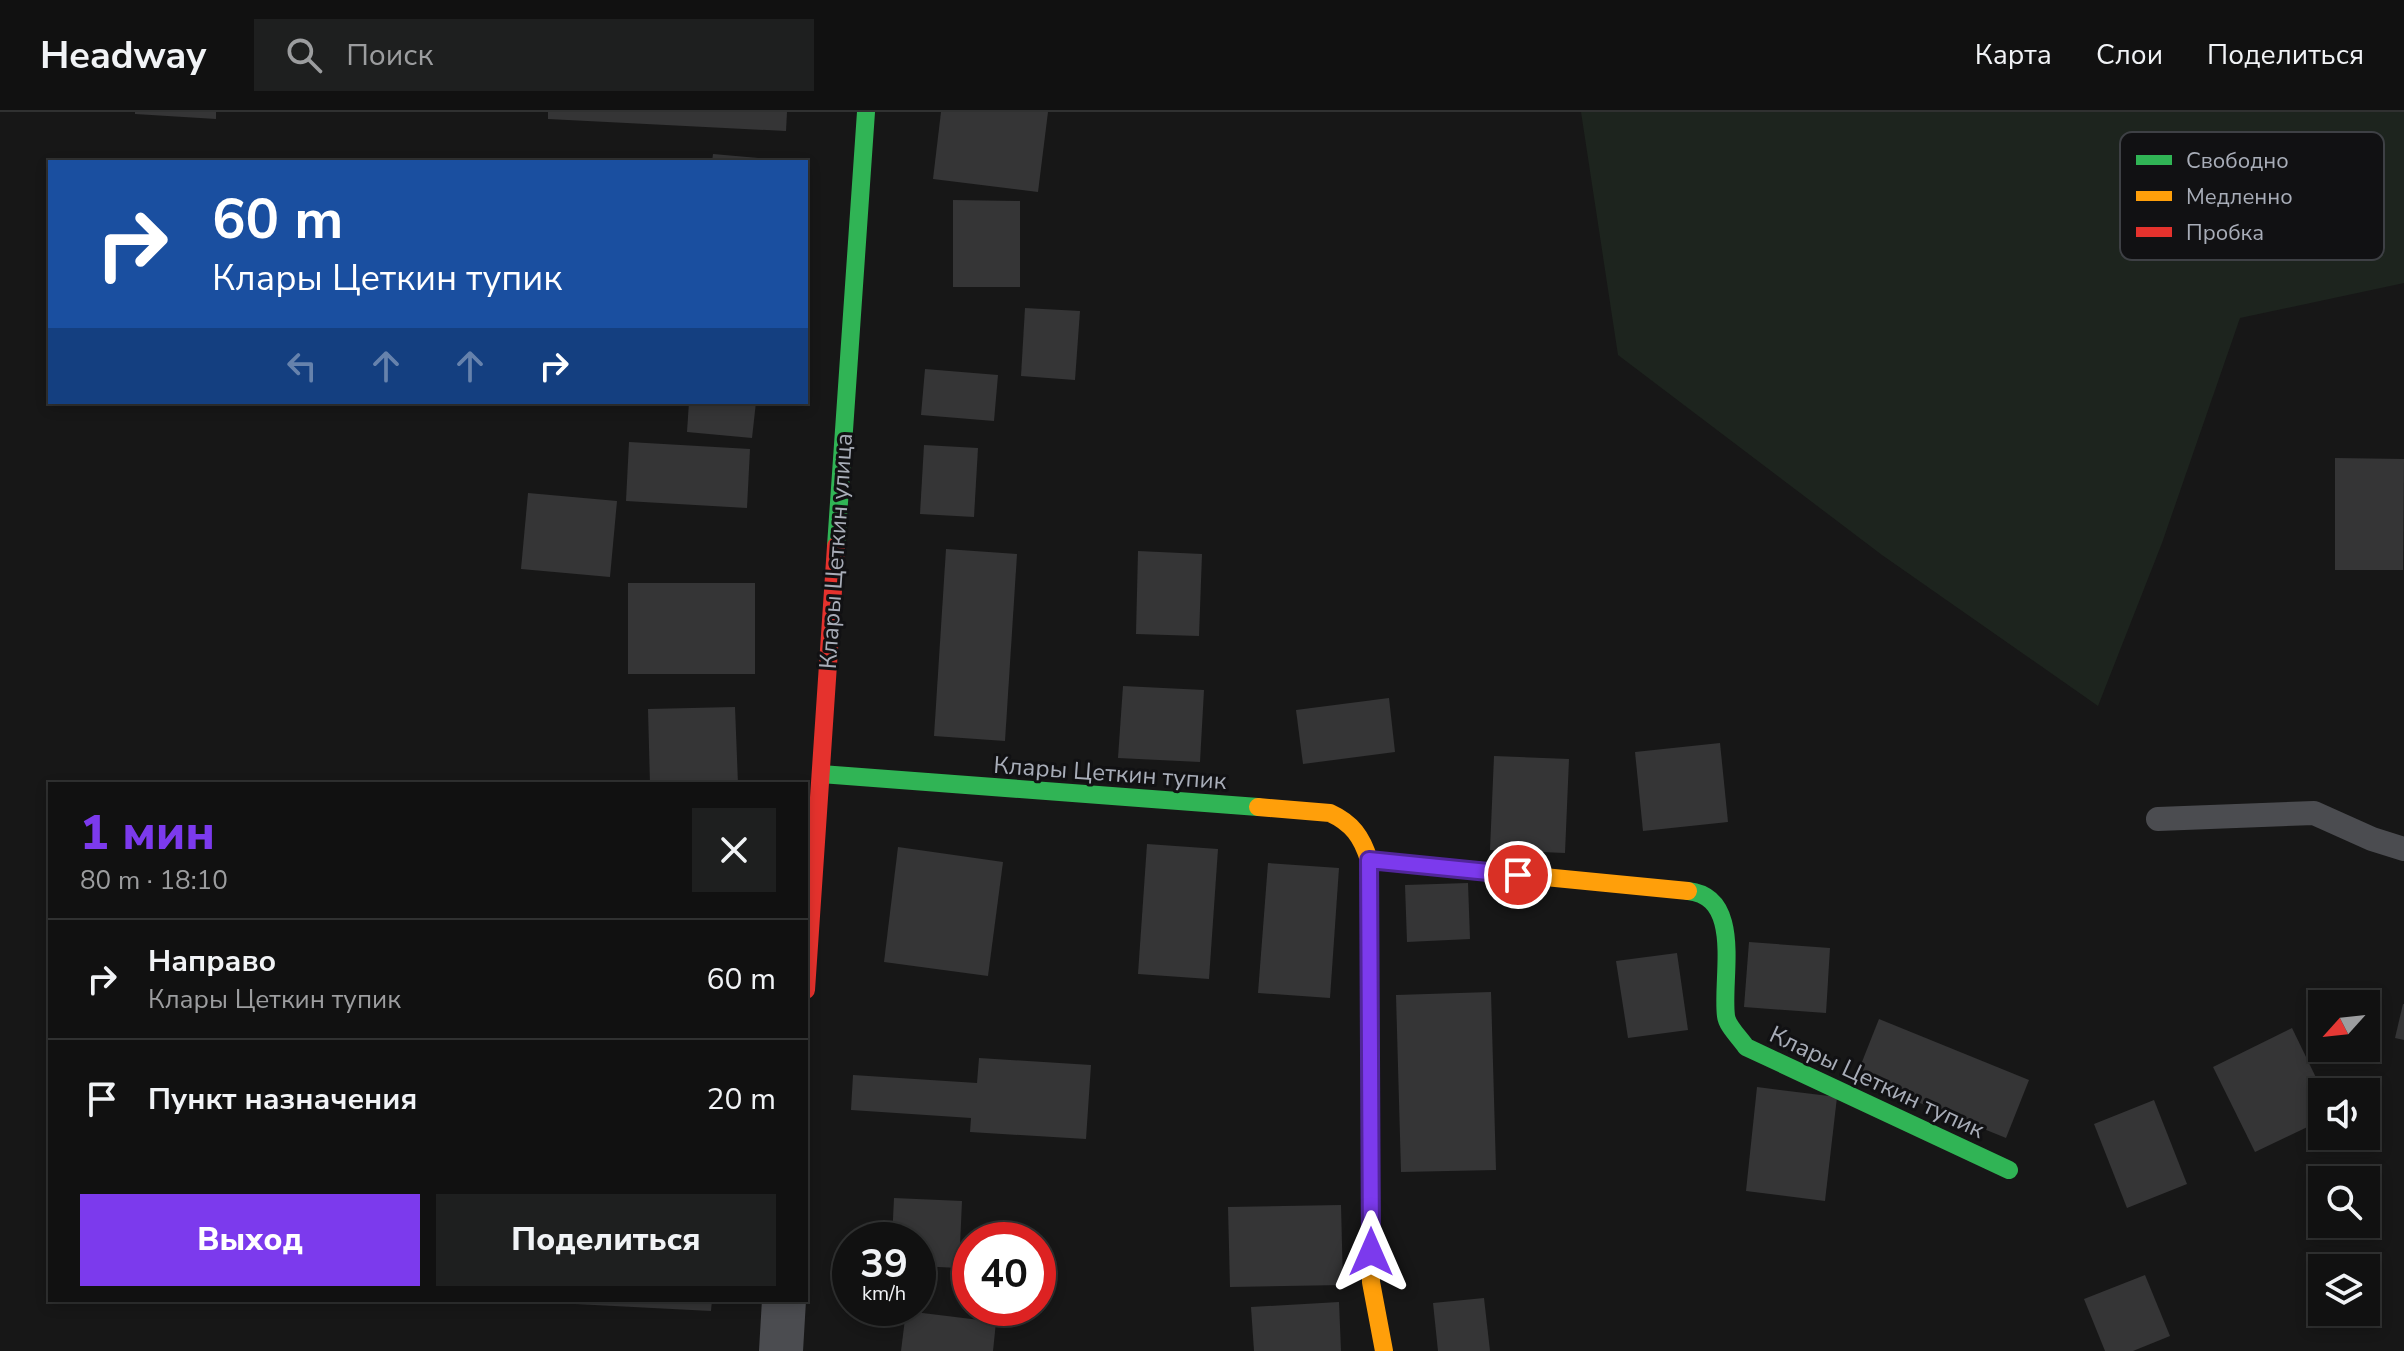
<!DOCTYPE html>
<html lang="ru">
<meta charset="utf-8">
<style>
:root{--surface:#111;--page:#1e1f1f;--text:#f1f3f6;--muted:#9c9d9f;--line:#303131;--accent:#7c3aed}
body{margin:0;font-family:"Nunito Sans",sans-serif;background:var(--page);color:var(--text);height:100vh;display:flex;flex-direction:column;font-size:30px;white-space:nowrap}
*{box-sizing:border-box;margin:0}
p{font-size:26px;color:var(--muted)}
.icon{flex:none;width:44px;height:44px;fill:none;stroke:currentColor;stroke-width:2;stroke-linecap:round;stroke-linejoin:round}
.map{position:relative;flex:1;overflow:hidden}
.drawer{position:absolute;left:48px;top:670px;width:760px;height:520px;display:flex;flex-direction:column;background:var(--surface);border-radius:0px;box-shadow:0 4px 12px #0003,0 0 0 2px var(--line)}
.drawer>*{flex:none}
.top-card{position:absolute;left:48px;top:48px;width:760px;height:244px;border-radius:0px;box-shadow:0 4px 12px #0003,0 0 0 2px var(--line);background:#1a4fa0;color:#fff;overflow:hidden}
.needle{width:52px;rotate:243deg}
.buttons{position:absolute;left:2308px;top:878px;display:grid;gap:16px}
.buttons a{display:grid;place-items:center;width:72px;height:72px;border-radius:0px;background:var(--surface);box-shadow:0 4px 12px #0003,0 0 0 2px var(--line);font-size:40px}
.speed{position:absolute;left:832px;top:1110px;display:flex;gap:16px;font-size:40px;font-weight:700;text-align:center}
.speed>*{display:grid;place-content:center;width:104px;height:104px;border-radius:50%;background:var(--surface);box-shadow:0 4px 12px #0003,0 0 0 2px var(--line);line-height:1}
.speed small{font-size:20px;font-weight:400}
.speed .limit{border:12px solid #d22;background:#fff;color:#111}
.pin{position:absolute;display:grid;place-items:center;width:68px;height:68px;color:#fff;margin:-34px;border:4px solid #fff;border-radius:50%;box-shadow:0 2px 8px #0007}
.me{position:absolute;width:88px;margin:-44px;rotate:0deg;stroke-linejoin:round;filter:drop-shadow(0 0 6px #0008)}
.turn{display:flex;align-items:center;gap:28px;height:168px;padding:0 32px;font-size:36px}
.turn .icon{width:104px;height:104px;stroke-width:2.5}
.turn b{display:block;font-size:56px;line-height:68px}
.lanes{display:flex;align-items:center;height:76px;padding:0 32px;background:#0003;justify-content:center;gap:40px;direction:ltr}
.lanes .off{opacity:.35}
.round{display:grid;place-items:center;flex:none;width:84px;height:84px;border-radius:0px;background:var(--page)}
.headline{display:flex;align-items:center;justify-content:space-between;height:136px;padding:0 32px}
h1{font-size:48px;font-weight:800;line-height:60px;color:var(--accent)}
.action{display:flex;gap:16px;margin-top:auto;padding:16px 32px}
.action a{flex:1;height:92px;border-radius:0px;background:var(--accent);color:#fff;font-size:32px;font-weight:800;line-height:92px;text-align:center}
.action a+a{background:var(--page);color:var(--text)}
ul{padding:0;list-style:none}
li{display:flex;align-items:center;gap:24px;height:120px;padding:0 32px;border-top:2px solid var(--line)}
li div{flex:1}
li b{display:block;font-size:30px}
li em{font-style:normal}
header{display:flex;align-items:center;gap:48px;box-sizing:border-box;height:112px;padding:0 40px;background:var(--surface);border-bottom:2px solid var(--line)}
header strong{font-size:38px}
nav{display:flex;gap:44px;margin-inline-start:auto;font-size:28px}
.search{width:560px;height:72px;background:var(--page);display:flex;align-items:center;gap:20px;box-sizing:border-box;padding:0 28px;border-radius:0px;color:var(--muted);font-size:30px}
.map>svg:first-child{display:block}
.green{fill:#1d241e}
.building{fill:#353536}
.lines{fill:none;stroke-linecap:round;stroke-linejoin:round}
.lane{stroke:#4b4c50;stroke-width:24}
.street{stroke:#4b4c50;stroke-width:44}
.fast{stroke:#30b455;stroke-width:18}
.slow{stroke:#ff9f0a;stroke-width:18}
.jam{stroke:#e5322d;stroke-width:18}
.route-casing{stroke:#51269a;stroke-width:20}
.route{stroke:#7c3aed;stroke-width:14}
.labels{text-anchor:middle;stroke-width:6;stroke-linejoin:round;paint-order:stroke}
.street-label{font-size:24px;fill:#a8adb8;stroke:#111113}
.key{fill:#111113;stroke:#3e4045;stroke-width:2}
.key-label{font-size:22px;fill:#a8adb8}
</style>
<header>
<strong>Headway</strong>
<div class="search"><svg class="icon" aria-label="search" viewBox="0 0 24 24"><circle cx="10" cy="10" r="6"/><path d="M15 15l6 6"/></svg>Поиск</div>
<nav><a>Карта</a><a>Слои</a><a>Поделиться</a></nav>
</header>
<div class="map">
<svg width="2404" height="1239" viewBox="0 0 2404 1239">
<rect width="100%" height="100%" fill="#171717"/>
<polygon class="green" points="1581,0 2404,0 2404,171 2240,206 2162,431 2098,594 1882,443 1618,243"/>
<g class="building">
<polygon points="135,0 216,0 216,7 135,2"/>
<polygon points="548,0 787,0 786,19 548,7"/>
<polygon points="941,0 1048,0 1038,80 933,67"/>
<polygon points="713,42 771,47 771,50 712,50"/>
<polygon points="953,88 1020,89 1020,175 953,175"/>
<polygon points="1025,196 1080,199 1075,268 1021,264"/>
<polygon points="925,257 998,263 994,309 921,303"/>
<polygon points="689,290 756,290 752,326 687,320"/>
<polygon points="629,330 750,337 747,396 626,389"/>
<polygon points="924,333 978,336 974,405 920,402"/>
<polygon points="2335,346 2404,347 2403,458 2335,458"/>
<polygon points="528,381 617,389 610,465 521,457"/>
<polygon points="946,437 1017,442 1005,629 934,624"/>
<polygon points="1138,439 1202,442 1199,524 1136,522"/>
<rect x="628" y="471" width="127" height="91"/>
<polygon points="1123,574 1204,578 1200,650 1118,646"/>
<polygon points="1389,586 1395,640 1303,652 1296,598"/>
<polygon points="735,595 738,672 650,672 648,597"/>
<polygon points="1720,631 1728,710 1643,719 1635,640"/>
<polygon points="1494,644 1569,647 1565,741 1490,738"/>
<polygon points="1147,732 1218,737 1209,867 1138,862"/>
<polygon points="898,735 1003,750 988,864 884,850"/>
<polygon points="1268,751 1339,756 1330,886 1258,881"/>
<polygon points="1468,771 1470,827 1407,830 1405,773"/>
<polygon points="1749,830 1830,836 1826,901 1744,895"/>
<polygon points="1677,841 1688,918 1628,926 1616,849"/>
<polygon points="1491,880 1496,1058 1401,1060 1396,883"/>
<polygon points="2403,892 2404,892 2404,928 2395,926"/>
<polygon points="1879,907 2029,968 2006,1026 1856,965"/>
<polygon points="2292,916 2323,980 2322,1008 2255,1040 2213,955"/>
<polygon points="979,946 1091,953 1086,1027 970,1020 971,1006 851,998 853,963 977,971"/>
<polygon points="1757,975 1837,985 1825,1089 1746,1079"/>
<polygon points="2154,988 2187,1072 2127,1096 2094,1012"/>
<polygon points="894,1086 962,1089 959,1156 918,1154 918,1128 892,1128"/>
<polygon points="1341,1093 1343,1173 1230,1175 1228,1095"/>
<polygon points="2145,1163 2170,1224 2133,1239 2105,1239 2084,1187"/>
<polygon points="1484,1186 1490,1239 1438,1239 1433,1191"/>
<polygon points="576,1188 712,1188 711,1199 575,1192"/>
<polygon points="1339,1190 1341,1239 1254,1239 1251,1195"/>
<polygon points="906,1199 996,1210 993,1239 901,1239"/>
</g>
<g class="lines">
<polyline class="lane" points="2158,707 2314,701 2372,727 2404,737"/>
<polyline class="street" points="781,1239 784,1188"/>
<g class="fast">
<polyline points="836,434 866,0"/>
<polyline points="821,662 1258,695"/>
<path d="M1688,779C1744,785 1721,866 1726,904C1727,914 1740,926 1746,935L2009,1058"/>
</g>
<g class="slow">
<path d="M1258,695L1330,701C1352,711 1362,725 1369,748L1371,1170L1384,1239"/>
<polyline points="1369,748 1688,779"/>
</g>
<polyline class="jam" points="806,878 836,434"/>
</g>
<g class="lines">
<g class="route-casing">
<polyline id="route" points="1371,1140 1369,748 1518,763"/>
</g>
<use href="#route" class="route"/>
</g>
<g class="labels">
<g class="street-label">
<text transform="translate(836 439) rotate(-86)" y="8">Клары Цеткин улица</text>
<text transform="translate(1110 661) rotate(4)" y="8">Клары Цеткин тупик</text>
<text transform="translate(1877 970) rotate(25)" y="8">Клары Цеткин тупик</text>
</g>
</g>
<rect x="2120" y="20" width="264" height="128" rx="12" class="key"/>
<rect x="2136" y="43" width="36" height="10" fill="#30b455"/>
<rect x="2136" y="79" width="36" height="10" fill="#ff9f0a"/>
<rect x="2136" y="115" width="36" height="10" fill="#e5322d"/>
<g class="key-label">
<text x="2186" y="56">Свободно</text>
<text x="2186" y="92">Медленно</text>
<text x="2186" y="128">Пробка</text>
</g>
</svg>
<div class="buttons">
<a><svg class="needle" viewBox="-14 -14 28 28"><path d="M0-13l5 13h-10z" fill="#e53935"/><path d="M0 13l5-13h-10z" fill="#9c9d9f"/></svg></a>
<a><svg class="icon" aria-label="sound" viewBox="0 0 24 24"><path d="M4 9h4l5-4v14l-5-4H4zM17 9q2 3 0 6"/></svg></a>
<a><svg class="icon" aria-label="search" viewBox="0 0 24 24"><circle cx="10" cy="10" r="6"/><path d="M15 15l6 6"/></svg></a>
<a><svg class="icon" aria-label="layers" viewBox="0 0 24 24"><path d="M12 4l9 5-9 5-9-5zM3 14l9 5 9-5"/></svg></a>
</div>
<div class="speed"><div>39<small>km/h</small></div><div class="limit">40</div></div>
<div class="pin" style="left:1518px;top:763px;background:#d93025"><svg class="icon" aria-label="arrive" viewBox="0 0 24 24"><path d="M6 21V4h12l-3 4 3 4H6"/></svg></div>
<svg class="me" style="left:1371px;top:1140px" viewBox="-20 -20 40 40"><path d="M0-17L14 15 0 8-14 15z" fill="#7c3aed" stroke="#fff" stroke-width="4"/></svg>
<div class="top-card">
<div class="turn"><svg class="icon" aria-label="right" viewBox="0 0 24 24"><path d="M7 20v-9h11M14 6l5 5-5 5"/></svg><div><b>60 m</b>Клары Цеткин тупик</div></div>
<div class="lanes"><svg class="icon off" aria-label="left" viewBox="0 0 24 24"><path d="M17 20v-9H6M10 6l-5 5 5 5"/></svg><svg class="icon off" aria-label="ahead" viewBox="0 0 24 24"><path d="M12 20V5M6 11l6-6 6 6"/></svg><svg class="icon off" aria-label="ahead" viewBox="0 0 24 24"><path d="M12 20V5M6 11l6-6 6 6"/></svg><svg class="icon" aria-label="right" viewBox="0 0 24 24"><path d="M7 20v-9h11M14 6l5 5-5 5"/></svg></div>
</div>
<section class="drawer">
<div class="headline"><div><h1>1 мин</h1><p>80 m · 18:10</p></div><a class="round"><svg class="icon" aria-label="close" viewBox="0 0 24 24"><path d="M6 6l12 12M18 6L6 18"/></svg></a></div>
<ul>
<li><svg class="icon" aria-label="right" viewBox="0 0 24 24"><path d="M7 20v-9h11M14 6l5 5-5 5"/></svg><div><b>Направо</b><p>Клары Цеткин тупик</p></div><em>60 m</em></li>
<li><svg class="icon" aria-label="arrive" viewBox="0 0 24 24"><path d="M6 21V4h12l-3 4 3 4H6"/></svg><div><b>Пункт назначения</b></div><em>20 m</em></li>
</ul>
<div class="action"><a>Выход</a><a>Поделиться</a></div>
</section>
</div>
